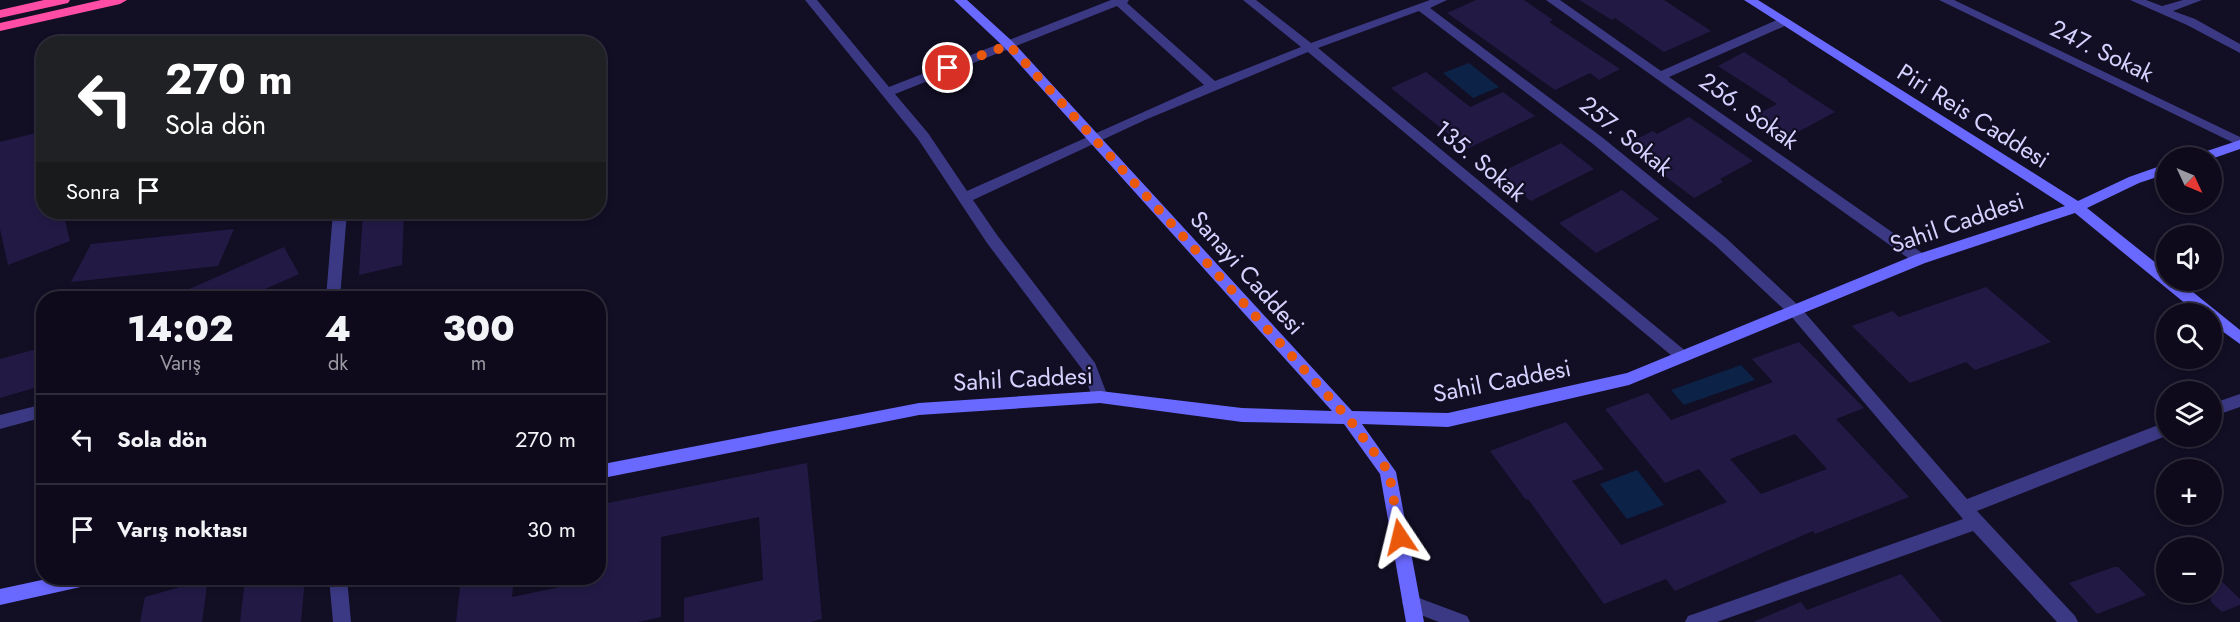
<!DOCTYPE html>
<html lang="tr">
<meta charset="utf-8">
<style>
:root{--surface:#0e0a1b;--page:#171324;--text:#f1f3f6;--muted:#9b9aa3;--line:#2e2b3a}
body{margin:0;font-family:Jost,sans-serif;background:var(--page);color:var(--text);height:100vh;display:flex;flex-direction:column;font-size:22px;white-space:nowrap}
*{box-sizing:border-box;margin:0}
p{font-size:20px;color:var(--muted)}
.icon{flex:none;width:33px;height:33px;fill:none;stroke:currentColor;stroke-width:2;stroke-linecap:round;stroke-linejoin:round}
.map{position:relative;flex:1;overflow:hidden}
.panel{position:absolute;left:36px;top:291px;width:570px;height:294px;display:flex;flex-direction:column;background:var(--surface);border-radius:24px;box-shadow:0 3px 9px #0003,0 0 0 2px var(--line)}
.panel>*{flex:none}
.hud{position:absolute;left:36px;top:36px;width:570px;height:183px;border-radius:24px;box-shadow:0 3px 9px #0003,0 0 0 2px var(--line);background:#202124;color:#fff;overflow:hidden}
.needle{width:39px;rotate:134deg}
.tools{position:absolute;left:2156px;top:147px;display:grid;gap:12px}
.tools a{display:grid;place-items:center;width:66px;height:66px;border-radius:50%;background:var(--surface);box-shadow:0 3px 9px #0003,0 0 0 2px var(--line);font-size:30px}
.pin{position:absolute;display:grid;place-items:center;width:51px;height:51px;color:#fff;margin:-26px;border:3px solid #fff;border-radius:50%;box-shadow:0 2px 6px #0007}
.me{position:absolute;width:66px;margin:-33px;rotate:350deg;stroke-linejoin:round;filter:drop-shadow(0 0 4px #0008)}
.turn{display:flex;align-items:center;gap:21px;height:126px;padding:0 30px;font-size:27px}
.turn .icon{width:78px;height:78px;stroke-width:2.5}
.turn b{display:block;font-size:42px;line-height:51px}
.then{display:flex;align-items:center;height:57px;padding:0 30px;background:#0003;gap:12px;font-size:22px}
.eta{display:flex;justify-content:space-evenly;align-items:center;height:102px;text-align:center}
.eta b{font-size:36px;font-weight:800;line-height:42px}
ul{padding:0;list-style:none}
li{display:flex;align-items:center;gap:18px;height:90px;padding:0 30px;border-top:2px solid var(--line)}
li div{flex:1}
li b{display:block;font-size:22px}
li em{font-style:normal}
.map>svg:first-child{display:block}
.water{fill:#0c2246}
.building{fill:#221a45;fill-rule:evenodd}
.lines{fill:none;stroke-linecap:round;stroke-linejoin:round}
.street{fill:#3b3983;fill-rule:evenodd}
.secondary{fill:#6a69ff;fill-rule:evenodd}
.highway{fill:#ff4da5;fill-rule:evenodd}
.route{stroke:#ea580c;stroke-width:10;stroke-dasharray:0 18}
.labels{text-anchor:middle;stroke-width:4.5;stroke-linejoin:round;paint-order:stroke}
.street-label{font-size:24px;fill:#d6d2ff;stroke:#120e24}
</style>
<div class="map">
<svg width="2240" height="622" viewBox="0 0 2240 622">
<rect width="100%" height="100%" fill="#120e24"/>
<g class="water">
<polygon points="1469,63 1499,87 1473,98 1443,73"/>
<polygon points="1741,365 1755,380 1684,405 1671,390"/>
<polygon points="1637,470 1664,505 1627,519 1600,484"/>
</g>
<g class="building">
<polygon points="1476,0 1524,0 1553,20 1549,22 1620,69 1599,80 1590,73 1555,90 1447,13"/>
<polygon points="1579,0 1664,0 1711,31 1664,52 1615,18 1612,20"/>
<polygon points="1744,52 1789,81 1787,81 1835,112 1783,140 1750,118 1777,104 1718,66"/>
<polygon points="1426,72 1470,107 1503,92 1535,116 1467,149 1391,88"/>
<polygon points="1689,117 1753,161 1720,179 1723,182 1694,198 1624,145 1653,131 1657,134"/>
<polygon points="44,131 44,212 63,212 70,241 8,265 0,229 0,142"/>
<polygon points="1561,143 1594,169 1531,201 1497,174"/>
<polygon points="1622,190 1659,219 1596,253 1559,223"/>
<polygon points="363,212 404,212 402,265 359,275"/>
<polygon points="234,229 218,266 71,282 91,244"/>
<polygon points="284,247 299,274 245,298 169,298"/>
<polygon points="1986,287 2051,342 1975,370 1966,362 1910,383 1852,326 1893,311 1899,317"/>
<path d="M1799,342L1864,408L1836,419L1909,497L1815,534L1813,531L1675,591L1666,579L1604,604L1528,499L1526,500L1490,451L1566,422L1604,469L1572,481L1621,545L1727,502L1699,469L1665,483L1605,409L1648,393L1671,420L1773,382L1752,359ZM1795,434L1827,469L1761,494L1730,459Z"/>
<polygon points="44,347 44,385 0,398 0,359"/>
<polygon points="807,463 822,619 810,622 684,622 684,598 763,580 759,517 661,537 661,617 638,622 456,622 461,578 514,578 512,597 598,579 598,505"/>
<polygon points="2114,567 2118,567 2146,595 2097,614 2069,583"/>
<polygon points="2211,571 2240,599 2240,605 2222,612 2211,602"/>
<polygon points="1901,574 1942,622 1753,622 1801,602 1807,610"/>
<polygon points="252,578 305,578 301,622 240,622 245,579"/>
<polygon points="208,579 202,622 140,622 145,597"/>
</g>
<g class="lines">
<g class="street">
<path d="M805,0H817L889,87L1111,0H1129L1127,3L1215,81L1301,47L1243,0H1256L1311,43L1430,0H1447L1430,8L1603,138L1726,238L1800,307L1967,499L2166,422V436L1977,511L2075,616L2078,622H2057L1973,531L1717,622H1685L1688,616L1694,614L1963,519L1790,315L1716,246L1593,144L1419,11L1318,48L1688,353L1691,357L1688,361H1678L1308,52L1145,120L973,200L997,235L1095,363L1108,397L1106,402L1100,403L1094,402L1082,369L987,243L918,139ZM1117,6L1204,85L967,191L928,133L895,94Z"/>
<polygon points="1546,0 1560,0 1661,71 1779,19 1787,19 1787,25 1669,77 1925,255 1927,259 1925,263 1915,263"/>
<polygon points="1939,0 1954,0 2240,137 2240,146"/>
<polygon points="2130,0 2146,0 2162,6 2183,0 2202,0 2173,11 2195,19 2240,44 2240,53 2187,25"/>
<polygon points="333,212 347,212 340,298 326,298"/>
<polygon points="2240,394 2240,407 2211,417 2211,404"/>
<polygon points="44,404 44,417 0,429 0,415"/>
<polygon points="329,578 347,578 351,622 333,622"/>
<polygon points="1411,595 1467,616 1470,622 1439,622 1405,609 1402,603 1405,597"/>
</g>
<g class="secondary">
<polygon points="954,0 967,0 1013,42 1352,411 1448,413 1627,373 1915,255 2065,206 1744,0 1758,0 2078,201 2129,177 2166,164 2166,174 2139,183 2087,208 2166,271 2166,280 2178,280 2240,330 2240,344 2211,323 2211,314 2198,314 2075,213 1925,263 1629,385 1448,427 1362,424 1396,472 1424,622 1406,622 1380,474 1344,424 1242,422 1100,403 919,415 598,479 598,465 919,403 1100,391 1242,408 1332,411 1005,48"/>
<polygon points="2240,140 2240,149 2211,159 2194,158 2195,155"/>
<polygon points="51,578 94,578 91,584 85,586 0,605 0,589"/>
</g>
<g class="highway">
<polygon points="44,0 70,0 68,3 0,18 0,10"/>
<polygon points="101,0 127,0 120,4 0,31 0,23"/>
</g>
</g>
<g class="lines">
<polyline class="route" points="948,68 1009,45 1349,419 1389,472 1400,537"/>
</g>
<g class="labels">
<g class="street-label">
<text transform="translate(2102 51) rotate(26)" y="8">247. Sokak</text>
<text transform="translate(1749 111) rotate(35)" y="8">256. Sokak</text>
<text transform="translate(1973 116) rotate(32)" y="8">Piri Reis Caddesi</text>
<text transform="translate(1626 136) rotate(39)" y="8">257. Sokak</text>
<text transform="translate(1480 161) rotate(40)" y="8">135. Sokak</text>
<text transform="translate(1957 223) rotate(-19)" y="8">Sahil Caddesi</text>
<text transform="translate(1247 273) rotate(48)" y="8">Sanayi Caddesi</text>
<text transform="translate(1023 379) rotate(-3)" y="8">Sahil Caddesi</text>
<text transform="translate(1502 381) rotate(-11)" y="8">Sahil Caddesi</text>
</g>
</g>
</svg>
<div class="tools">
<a><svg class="needle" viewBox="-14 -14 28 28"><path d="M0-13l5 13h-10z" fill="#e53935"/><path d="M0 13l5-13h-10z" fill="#9b9aa3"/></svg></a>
<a><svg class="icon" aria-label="sound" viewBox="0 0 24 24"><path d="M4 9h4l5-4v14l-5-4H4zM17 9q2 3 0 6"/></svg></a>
<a><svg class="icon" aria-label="search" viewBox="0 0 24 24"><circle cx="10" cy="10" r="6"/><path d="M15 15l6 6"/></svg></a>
<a><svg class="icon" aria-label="layers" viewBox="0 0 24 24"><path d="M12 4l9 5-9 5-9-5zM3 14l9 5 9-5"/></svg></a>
<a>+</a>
<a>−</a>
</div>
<div class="pin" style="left:948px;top:68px;background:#d93025"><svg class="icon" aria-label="arrive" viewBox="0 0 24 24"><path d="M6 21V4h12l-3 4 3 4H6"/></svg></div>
<svg class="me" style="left:1400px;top:537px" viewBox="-20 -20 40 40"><path d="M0-17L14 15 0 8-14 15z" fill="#ea580c" stroke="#fff" stroke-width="4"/></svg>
<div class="hud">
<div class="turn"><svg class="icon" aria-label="left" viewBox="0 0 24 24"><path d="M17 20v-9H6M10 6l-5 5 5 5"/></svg><div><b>270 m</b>Sola dön</div></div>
<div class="then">Sonra<svg class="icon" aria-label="arrive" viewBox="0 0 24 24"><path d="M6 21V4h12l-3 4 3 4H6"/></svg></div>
</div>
<section class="panel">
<div class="eta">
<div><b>14:02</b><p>Varış</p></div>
<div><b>4</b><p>dk</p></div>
<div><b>300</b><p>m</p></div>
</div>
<ul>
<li><svg class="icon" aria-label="left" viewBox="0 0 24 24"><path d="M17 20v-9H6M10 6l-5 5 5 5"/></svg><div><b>Sola dön</b></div><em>270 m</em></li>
<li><svg class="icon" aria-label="arrive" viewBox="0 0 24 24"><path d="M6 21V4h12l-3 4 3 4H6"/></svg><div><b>Varış noktası</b></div><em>30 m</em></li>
</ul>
</section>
</div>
